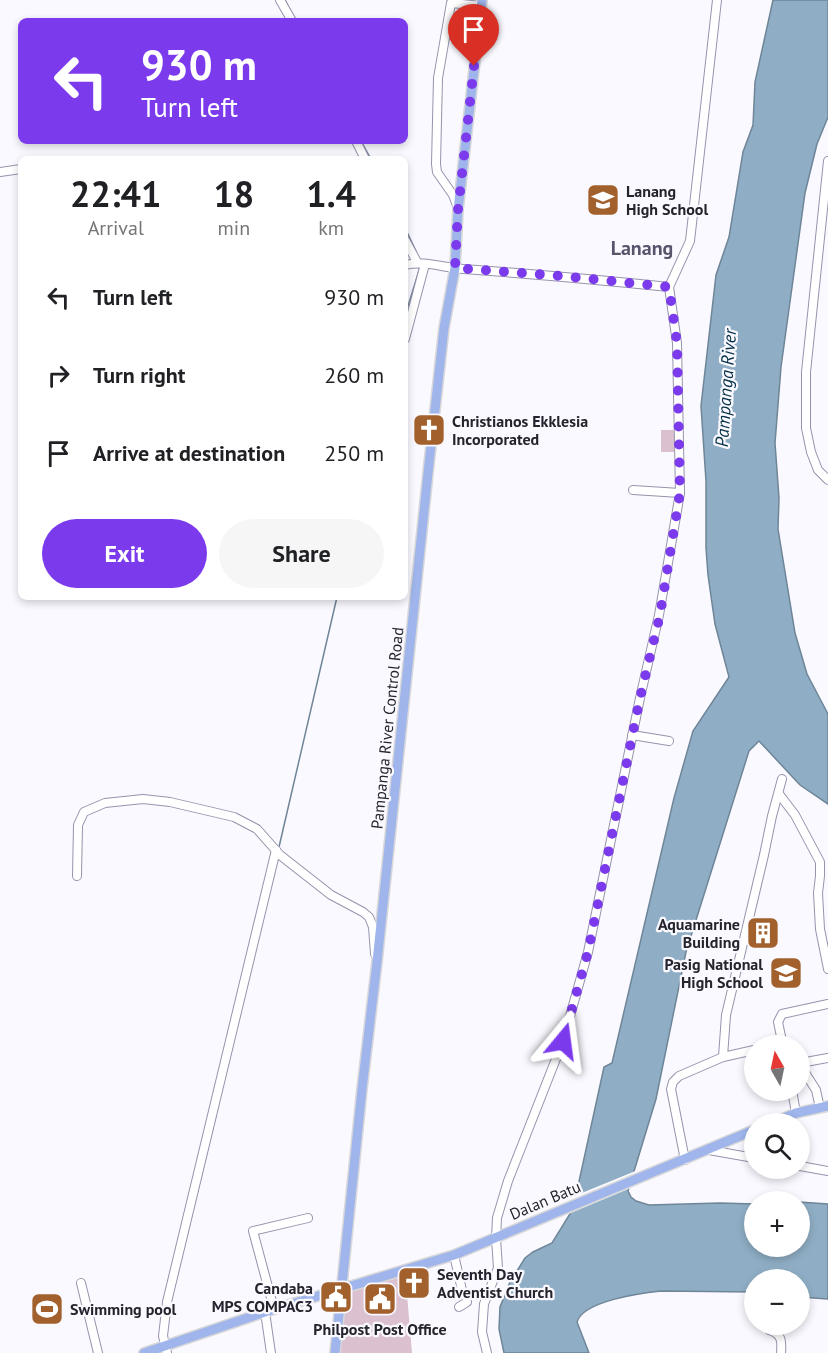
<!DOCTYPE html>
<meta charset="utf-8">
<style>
:root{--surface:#fff;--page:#f6f6f6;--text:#202124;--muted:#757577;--accent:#7c3aed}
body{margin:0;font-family:"PT Sans",sans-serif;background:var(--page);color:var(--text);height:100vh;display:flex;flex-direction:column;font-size:22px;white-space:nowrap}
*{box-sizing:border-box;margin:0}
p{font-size:20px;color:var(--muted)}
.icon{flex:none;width:33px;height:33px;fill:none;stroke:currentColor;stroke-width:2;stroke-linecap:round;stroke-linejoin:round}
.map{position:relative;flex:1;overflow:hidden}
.drawer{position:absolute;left:18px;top:156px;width:390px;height:444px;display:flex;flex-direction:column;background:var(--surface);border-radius:9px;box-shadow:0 3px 9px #0003}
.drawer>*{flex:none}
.hud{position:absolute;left:18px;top:18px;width:390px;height:126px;border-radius:9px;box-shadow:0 3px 9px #0003;background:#7c3aed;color:#fff;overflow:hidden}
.needle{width:39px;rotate:351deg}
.tools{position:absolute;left:744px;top:1035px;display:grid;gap:12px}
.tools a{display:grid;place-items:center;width:66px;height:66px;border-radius:50%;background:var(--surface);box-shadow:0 3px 9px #0003;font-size:30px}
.pin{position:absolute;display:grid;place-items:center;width:51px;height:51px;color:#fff;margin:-62px -26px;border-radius:50% 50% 50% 0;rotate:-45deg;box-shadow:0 0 6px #0007}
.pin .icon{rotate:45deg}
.me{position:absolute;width:66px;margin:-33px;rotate:16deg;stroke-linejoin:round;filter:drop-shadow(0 0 4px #0008)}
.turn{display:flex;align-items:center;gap:21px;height:126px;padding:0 24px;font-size:27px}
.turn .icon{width:78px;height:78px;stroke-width:2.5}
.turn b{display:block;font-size:42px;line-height:51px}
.eta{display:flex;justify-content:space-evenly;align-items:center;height:102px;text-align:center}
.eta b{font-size:36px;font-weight:700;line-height:42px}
.action{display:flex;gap:12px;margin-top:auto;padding:12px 24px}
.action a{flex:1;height:69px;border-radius:36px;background:var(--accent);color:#fff;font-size:24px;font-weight:700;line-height:69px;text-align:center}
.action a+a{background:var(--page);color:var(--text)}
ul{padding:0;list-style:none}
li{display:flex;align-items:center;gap:18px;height:78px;padding:0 24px}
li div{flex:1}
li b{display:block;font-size:22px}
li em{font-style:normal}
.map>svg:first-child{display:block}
.green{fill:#dbc0d0}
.water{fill:#8faec5;stroke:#6f8598;stroke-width:1.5}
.pier{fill:#faf9ff}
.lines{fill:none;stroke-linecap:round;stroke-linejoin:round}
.stream{stroke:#6f8598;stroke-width:1.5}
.minor-casing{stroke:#9693ad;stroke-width:10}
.major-casing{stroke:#d8d8d9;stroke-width:12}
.minor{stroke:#fff;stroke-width:8}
.major{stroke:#9fb5eb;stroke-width:9}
.route{stroke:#7c3aed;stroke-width:10;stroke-dasharray:0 18}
.labels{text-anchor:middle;stroke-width:4.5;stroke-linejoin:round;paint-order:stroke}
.poi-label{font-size:16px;font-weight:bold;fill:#25242e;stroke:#faf9ff;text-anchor:start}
.street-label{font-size:16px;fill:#25242e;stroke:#faf9ff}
.water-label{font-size:18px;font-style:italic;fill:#063048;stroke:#faf9ff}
.quarter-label{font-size:20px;font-weight:bold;fill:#57546b;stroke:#faf9ff}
</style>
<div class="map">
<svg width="828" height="1353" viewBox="0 0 828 1353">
<rect width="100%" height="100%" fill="#faf9ff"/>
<g class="green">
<rect x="661" y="430" width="13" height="22"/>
<polygon points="405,1271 412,1353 340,1353 345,1290"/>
</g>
<path class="water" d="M773,0H828V117L817,144L805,193L781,367L775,443L779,498L778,529L795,633L807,674L828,714V804L800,785L759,741L749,751L686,952L656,1099L628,1191L631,1197L636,1201L649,1205L720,1203L754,1204V1246H800V1202L828,1204V1299L800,1297V1280H754V1292L661,1291C641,1293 583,1301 577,1322L589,1353H504L499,1329L500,1307L510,1282L525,1258L533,1252L552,1243L573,1209L604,1067L612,1063L674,798L693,731L729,677L715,624L708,575L706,548V481L701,406L716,275L729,237L743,152L753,125L755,82Z"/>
<polygon class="pier" points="638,1170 633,1187 566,1215 572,1197"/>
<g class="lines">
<g class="stream">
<polyline points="285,0 296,21"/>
<polyline points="361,141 371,159"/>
<polyline points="405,228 416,251"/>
<polyline points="405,316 420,267"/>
<polyline points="279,847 337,597"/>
<polyline points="177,1276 216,1115"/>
</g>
<g class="minor-casing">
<g id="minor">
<polyline points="280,0 292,21"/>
<polyline points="356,141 365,159"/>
<polyline points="828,161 806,372 806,428 811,452 818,470 828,480"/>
<polyline points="0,172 21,169"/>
<polyline points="458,208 453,195 437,172 436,164 438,78 451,3 482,6"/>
<polyline points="405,240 417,262"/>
<path d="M405,265C424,260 444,268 464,269C532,274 601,280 669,287"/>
<polyline points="405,339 425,264"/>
<polyline points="633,490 680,493"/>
<polyline points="632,735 669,741"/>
<polyline points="779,794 795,815 820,862 820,876 818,893 820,929 828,969"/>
<polyline points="77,876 78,825 84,812 105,803 143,799 170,802 234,817 257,829 280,855 331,895 363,912 369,917 373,927 375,954"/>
<polyline points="783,1046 778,1022 782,1014 828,1004"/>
<polyline points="723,1057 726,1015 764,855 772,816 782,779"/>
<polyline points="800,1063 828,1058"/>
<polyline points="800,1065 816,1090 820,1108"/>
<polyline points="792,1090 796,1113"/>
<polyline points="709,1150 754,1158"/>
<polyline points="685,1160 671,1089 673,1082 679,1076 723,1057 754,1050"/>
<polyline points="800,1166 828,1171"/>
<polyline points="454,1255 462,1290 466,1296 467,1302 459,1307"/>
<polyline points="81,1283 98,1353"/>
<polyline points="274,1309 253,1231 308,1218"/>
<polyline points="265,1312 271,1353"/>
<path d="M769,1330C782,1334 782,1341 781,1353"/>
<polyline points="167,1353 163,1336 167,1302 276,850"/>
<polyline points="487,1353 482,1332 484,1304 498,1268 496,1238 497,1218 508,1181 563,1041 588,952 640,698 659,615 680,493 677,343 669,287 690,241 717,0"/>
</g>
</g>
<g class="major-casing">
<g id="major">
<polyline points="770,1124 796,1113 828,1106"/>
<polyline points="144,1353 265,1312 454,1255 754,1130"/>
<polyline points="335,1353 362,1089 377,962 428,473 444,328 455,268 458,210 482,0"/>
</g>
</g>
<use href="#minor" class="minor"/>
<use href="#major" class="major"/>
</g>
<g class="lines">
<polyline class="route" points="474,66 458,210 455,268 562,276 669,287 677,343 680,493 660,615 640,698 588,952 563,1041"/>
</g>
<defs>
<g id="school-square" transform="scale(1.725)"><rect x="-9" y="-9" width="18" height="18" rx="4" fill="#a2612c" stroke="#faf9ff"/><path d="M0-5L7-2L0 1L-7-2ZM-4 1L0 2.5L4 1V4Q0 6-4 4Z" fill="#fff"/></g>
<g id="church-square" transform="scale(1.725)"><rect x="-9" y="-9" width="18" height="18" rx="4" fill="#a2612c" stroke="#faf9ff"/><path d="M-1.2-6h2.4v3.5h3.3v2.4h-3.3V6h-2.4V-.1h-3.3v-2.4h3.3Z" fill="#fff"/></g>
<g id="building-square" transform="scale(1.725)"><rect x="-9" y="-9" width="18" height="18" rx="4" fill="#a2612c" stroke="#faf9ff"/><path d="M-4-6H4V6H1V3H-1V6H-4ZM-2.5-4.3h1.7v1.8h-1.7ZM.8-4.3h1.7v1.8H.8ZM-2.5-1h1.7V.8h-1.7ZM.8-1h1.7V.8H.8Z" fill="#fff"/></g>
<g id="civic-square" transform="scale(1.725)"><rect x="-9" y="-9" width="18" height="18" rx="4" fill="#a2612c" stroke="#faf9ff"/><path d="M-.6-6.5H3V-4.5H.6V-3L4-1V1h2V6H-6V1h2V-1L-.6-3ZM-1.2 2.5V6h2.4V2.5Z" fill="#fff"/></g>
<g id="stadium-square" transform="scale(1.725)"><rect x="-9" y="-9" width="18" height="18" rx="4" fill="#a2612c" stroke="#faf9ff"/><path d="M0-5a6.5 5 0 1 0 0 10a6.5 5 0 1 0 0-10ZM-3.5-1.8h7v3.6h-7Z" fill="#fff"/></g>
</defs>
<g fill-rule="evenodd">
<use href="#school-square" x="603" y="200"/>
<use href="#church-square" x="429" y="430"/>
<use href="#building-square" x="763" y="933"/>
<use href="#school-square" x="786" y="973"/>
<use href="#church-square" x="414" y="1283"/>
<use href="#civic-square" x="336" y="1297"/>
<use href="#civic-square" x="380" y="1299"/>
<use href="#stadium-square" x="47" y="1309"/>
</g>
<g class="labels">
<g class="poi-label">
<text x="626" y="197">Lanang<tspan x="626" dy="18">High School</tspan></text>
<text x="452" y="427">Christianos Ekklesia<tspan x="452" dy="18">Incorporated</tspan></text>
<text x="740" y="930" text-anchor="end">Aquamarine<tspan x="740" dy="18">Building</tspan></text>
<text x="763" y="970" text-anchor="end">Pasig National<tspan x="763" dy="18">High School</tspan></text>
<text x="437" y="1280">Seventh Day<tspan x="437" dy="18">Adventist Church</tspan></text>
<text x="313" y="1294" text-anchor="end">Candaba<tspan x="313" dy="18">MPS COMPAC3</tspan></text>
<text x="70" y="1315">Swimming pool</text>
<text x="380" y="1335" text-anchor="middle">Philpost Post Office</text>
</g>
<g class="street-label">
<text transform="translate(387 728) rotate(-84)" y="6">Pampanga River Control Road</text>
<text transform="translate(545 1200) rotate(-23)" y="6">Dalan Batu</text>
</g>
<g class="water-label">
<text transform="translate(726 388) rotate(-86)" y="6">Pampanga River</text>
</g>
<g class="quarter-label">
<text x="642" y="255">Lanang</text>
</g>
</g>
</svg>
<div class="tools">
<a><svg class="needle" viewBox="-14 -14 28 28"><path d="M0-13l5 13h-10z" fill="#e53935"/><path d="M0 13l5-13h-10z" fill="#757577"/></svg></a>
<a><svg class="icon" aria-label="search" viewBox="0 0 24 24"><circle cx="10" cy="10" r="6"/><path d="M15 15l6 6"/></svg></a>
<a>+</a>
<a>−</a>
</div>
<div class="pin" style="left:474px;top:66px;background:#d93025"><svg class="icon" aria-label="arrive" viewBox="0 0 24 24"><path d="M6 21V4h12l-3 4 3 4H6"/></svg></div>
<svg class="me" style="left:563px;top:1041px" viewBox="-20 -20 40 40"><path d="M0-17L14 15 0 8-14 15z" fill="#7c3aed" stroke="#fff" stroke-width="4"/></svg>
<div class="hud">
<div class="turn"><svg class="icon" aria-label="left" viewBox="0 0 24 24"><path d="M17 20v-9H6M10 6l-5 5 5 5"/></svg><div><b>930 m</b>Turn left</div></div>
</div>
<section class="drawer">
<div class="eta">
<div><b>22:41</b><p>Arrival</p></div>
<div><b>18</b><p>min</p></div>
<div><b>1.4</b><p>km</p></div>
</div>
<ul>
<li><svg class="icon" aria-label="left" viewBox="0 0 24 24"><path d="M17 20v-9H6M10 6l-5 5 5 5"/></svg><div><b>Turn left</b></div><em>930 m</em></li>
<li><svg class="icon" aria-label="right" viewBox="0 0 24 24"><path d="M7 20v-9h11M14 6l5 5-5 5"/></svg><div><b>Turn right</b></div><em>260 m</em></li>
<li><svg class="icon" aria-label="arrive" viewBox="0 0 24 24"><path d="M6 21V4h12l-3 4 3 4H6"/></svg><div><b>Arrive at destination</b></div><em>250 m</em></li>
</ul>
<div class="action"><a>Exit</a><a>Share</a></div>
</section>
</div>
